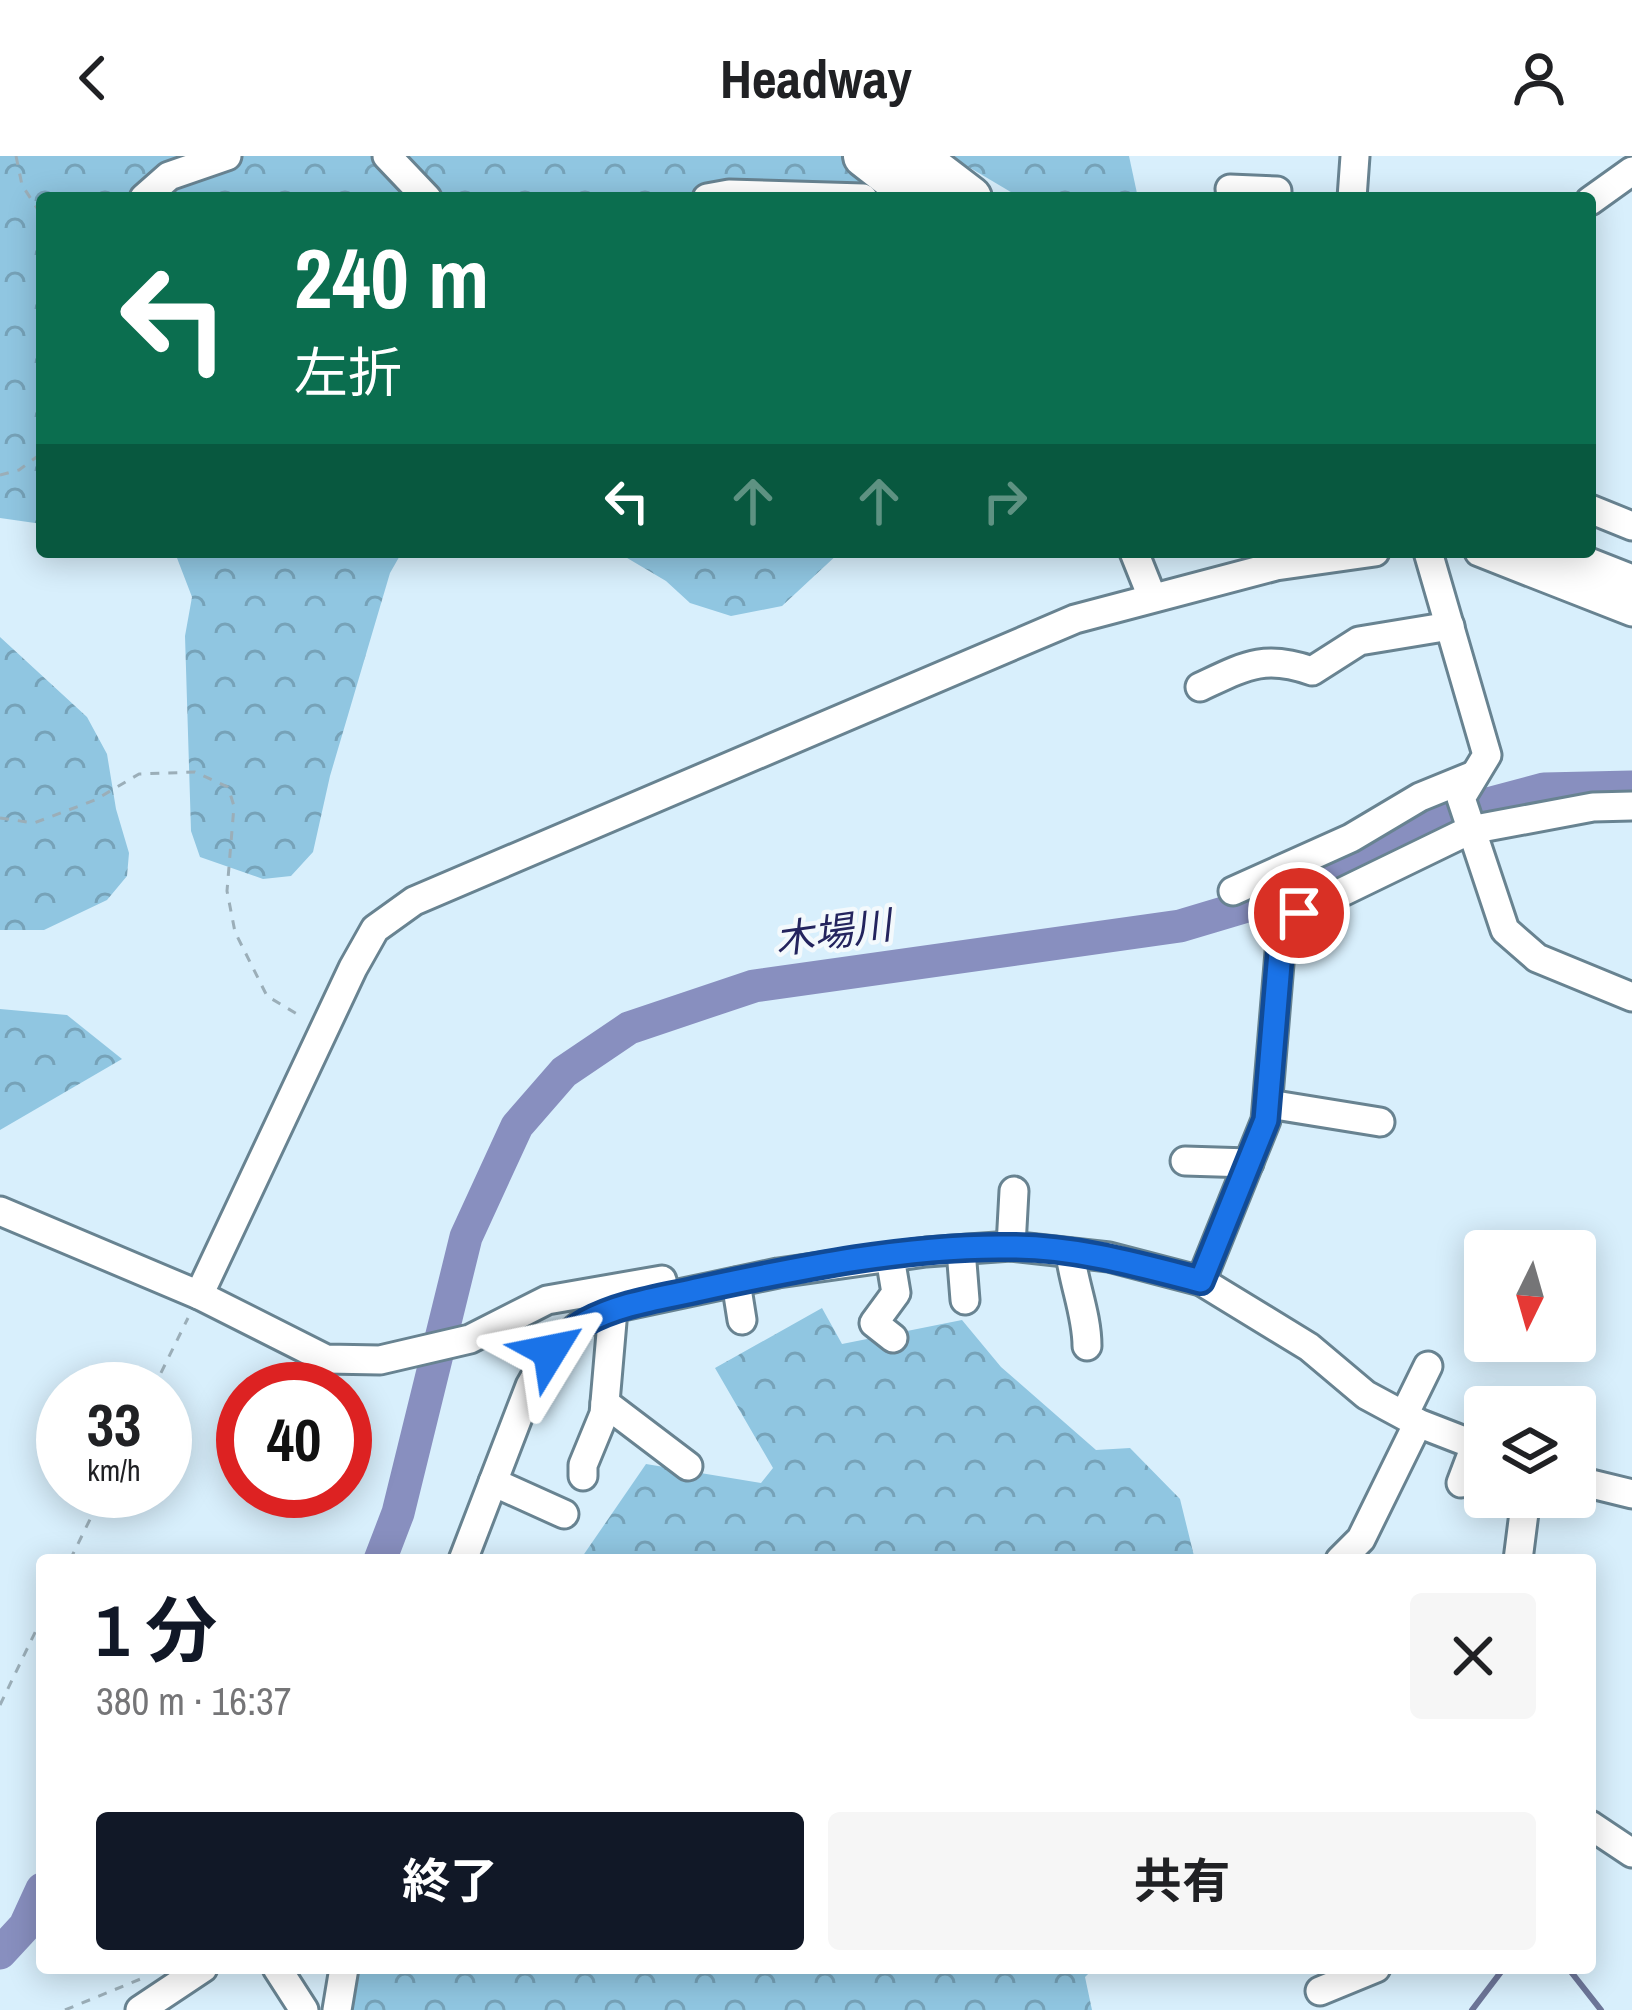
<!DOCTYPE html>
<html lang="ja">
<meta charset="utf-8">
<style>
:root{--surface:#fff;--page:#f6f6f6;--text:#202124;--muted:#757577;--accent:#111827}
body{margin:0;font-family:"Archivo Narrow","Noto Sans JP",sans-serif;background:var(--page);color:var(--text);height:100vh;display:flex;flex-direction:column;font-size:45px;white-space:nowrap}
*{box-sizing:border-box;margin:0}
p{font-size:39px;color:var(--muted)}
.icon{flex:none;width:66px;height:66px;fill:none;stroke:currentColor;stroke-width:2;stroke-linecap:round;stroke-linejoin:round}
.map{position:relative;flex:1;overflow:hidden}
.side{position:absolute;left:36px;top:1398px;width:1560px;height:420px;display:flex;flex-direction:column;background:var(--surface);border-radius:12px;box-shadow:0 6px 30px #0003}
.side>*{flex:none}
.banner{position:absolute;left:36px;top:36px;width:1560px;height:366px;border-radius:12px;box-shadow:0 6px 30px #0003;background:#0b6e4f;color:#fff;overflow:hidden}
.needle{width:78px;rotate:185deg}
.tools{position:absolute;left:1464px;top:1074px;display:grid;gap:24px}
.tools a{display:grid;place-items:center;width:132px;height:132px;border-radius:12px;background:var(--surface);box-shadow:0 6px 30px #0003;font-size:60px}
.speed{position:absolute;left:36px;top:1206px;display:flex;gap:24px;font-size:60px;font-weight:700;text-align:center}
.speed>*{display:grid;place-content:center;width:156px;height:156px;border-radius:50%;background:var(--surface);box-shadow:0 6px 30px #0003;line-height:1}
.speed small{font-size:30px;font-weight:400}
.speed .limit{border:18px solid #d22;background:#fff;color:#111}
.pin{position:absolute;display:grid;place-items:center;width:102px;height:102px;color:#fff;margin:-51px;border:6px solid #fff;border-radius:50%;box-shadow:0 3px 12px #0007}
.me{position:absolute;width:132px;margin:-66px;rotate:55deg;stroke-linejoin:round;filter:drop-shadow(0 0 9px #0008)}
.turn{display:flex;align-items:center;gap:42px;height:252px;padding:0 60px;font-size:54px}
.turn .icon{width:156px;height:156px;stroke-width:2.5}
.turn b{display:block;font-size:84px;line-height:102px}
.lanes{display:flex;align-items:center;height:114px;padding:0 60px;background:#0003;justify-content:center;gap:60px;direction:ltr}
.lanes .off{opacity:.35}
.round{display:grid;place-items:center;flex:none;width:126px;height:126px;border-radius:12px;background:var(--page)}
.overview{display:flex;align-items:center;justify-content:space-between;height:204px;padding:0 60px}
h1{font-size:72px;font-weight:700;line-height:90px;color:var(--accent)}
.button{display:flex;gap:24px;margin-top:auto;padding:24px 60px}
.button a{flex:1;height:138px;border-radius:12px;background:var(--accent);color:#fff;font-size:48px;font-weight:700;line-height:138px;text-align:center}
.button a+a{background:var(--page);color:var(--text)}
header{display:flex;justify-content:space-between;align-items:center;height:156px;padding:0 60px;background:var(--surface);font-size:54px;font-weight:700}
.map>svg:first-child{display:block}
.forest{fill:url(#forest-crowns)}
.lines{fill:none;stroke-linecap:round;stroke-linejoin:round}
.stream{stroke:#6c7598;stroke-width:6}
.river{stroke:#888fbf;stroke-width:33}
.minor-casing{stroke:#688391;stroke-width:33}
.highway-casing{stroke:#688391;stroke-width:48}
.path{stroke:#9baeb8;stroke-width:3;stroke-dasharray:9 9;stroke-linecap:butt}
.minor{stroke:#fff;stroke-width:27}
.highway{stroke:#fff;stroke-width:42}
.route-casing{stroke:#114b97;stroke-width:30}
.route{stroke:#1a73e8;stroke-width:21}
.labels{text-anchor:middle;stroke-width:9;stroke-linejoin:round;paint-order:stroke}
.water-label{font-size:39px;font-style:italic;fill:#24245e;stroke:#f3f9fc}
</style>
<header><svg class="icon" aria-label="back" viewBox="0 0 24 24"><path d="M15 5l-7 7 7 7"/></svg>Headway<svg class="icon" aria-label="person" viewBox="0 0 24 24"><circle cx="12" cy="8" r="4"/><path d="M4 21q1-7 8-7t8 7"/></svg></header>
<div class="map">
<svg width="1632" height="1854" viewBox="0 0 1632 1854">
<defs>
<pattern id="forest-crowns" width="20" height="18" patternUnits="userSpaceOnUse" patternTransform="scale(3)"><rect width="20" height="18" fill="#90c6e1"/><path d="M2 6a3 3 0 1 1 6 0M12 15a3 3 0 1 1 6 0" fill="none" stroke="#76a2b8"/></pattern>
</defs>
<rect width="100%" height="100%" fill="#d8effc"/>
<g class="forest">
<polygon points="0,0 928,0 887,42 42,42 42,368 0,362"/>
<polygon points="950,0 1129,0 1138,42 1021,42"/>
<polygon points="168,396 402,396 390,417 330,620 313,696 291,720 263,723 200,701 191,675 185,480 192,441 177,402"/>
<polygon points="617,396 840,396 782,450 731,460 690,447 666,425"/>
<polygon points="0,481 87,561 107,598 116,653 129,697 127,720 107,744 44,774 0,774"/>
<polygon points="0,853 67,859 122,903 0,974"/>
<polygon points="822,1152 842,1188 962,1164 1001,1211 1096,1294 1130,1292 1180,1343 1195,1404 580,1404 646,1308 761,1327 773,1312 715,1212"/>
<polygon points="360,1812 1094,1812 1085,1821 1092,1854 350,1854"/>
</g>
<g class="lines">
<g class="stream">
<polyline points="1568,1812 1601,1854"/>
<polyline points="1472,1854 1504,1812"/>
</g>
<g class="river">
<polyline points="380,1404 398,1357 466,1081 517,970 564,916 629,872 754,830 1180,770 1290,737 1439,661 1544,633 1632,631"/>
<polyline points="0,1797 25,1770 42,1733"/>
</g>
<g class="minor-casing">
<g id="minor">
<polyline points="387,0 427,42"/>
<polyline points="1230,33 1277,35 1276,42"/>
<polyline points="144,42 169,20 227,0"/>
<polyline points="707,42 729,38 863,42"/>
<polyline points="1352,42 1355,0"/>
<polyline points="1590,45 1632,15"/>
<polyline points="1590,353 1632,370"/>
<polyline points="1134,396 1152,441"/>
<polyline points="1428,396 1487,599 1461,642 1505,774 1537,802 1632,841"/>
<polyline points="1479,396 1632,456"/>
<path d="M1200,531C1245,510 1264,498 1312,515L1359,485L1450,470"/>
<polyline points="1233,735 1351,682 1420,641 1474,619"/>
<polyline points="1269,948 1380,966"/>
<polyline points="1185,1005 1249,1007"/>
<polyline points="0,1055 199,1139 326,1203 380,1204 470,1183 547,1144 662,1124"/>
<polyline points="1011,1090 1014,1035"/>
<polyline points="961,1094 965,1144"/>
<path d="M1070,1097C1074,1129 1087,1159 1087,1190"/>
<polyline points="890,1101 896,1137 874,1167 893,1182"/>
<polyline points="1201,1125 1266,964 1281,784 1299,757 1470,674 1593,651 1632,650"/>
<polyline points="736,1126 742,1164"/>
<polyline points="199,1139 353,812 375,773 414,745 1075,463 1276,410 1375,396"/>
<polyline points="605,1247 688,1310"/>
<polyline points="1404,1259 1428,1210"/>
<polyline points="583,1320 583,1309 604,1258 613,1154"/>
<polyline points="1575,1324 1632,1338"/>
<polyline points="493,1326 564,1358"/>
<polyline points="1461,1327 1475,1290"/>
<polyline points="463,1404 530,1230 550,1195 583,1167 622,1150 778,1117 926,1096 1011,1090 1109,1101 1201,1125 1309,1191 1366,1239 1418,1267 1485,1293"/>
<polyline points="1340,1404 1361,1383 1418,1267"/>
<polyline points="1518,1404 1526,1341"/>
<polyline points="1590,1669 1632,1697"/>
<polyline points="277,1812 304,1854"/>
<polyline points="1320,1835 1376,1812"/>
<polyline points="140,1854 203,1812"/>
<polyline points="337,1854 344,1812"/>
</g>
</g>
<g class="highway-casing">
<g id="highway">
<polyline points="865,0 919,42"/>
<polyline points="915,0 970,42"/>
<polyline points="1543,396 1632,431"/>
</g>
</g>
<g class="path">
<polyline points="16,0 22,29 42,60"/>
<polyline points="0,319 19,314 42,297"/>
<polyline points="0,662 34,667 95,644 139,618 195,616 228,631 234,650 227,735 235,776 267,840 302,861"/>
<polyline points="153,1233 188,1162"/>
<polyline points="70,1404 104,1335"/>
<polyline points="0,1549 42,1462"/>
<polyline points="65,1854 143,1822"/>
</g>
<use href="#minor" class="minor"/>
<use href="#highway" class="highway"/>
</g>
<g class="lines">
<g class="route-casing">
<path id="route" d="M550,1195C562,1185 573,1173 586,1166C621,1147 662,1142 701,1133C799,1112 910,1089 1011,1091C1076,1091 1139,1109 1201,1125L1266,964L1281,784L1299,757"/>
</g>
<use href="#route" class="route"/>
</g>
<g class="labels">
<g class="water-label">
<text transform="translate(833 776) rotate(-8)" y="14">木場川</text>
</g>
</g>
</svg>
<div class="tools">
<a><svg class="needle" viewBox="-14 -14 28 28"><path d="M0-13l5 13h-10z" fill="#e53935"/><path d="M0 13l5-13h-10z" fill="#757577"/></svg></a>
<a><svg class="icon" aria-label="layers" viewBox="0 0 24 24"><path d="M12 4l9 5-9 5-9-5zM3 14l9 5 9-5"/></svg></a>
</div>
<div class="speed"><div>33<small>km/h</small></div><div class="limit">40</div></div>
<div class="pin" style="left:1299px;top:757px;background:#d93025"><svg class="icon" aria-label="arrive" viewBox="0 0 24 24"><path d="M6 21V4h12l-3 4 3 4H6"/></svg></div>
<svg class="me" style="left:550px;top:1195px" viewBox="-20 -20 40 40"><path d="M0-17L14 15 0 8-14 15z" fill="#1a73e8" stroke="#fff" stroke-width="4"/></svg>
<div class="banner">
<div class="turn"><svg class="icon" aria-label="left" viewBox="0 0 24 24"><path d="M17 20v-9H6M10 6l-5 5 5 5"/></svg><div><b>240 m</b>左折</div></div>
<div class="lanes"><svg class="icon" aria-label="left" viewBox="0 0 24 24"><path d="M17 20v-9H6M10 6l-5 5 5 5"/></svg><svg class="icon off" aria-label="ahead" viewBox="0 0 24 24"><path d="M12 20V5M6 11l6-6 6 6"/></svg><svg class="icon off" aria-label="ahead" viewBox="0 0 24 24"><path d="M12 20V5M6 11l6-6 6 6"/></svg><svg class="icon off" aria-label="right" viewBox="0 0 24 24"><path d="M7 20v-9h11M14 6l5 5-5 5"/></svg></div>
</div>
<section class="side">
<div class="overview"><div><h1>1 分</h1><p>380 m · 16:37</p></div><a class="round"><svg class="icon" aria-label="close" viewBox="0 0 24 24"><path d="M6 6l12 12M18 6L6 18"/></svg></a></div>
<div class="button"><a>終了</a><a>共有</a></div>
</section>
</div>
